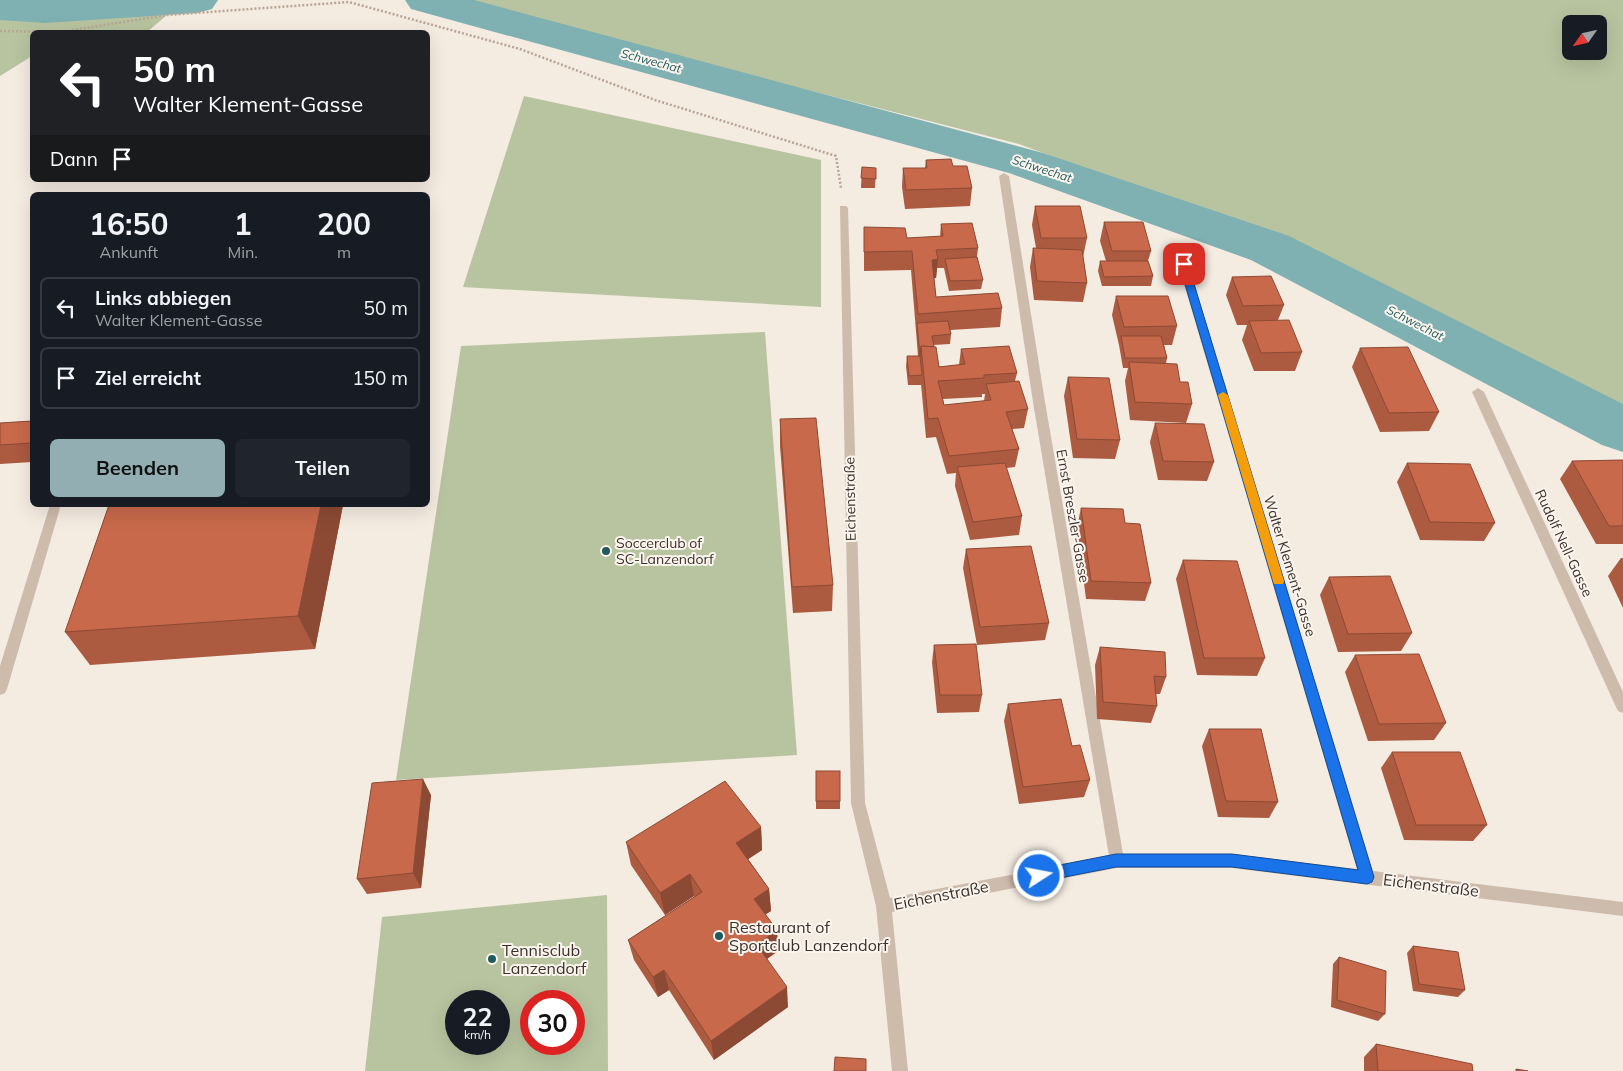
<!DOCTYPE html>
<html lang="de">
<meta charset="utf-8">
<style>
:root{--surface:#171b24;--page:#20242c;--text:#f1f3f6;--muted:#9ea1a6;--line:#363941;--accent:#92aeb2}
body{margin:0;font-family:Mulish,sans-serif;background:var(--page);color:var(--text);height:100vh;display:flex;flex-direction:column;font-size:19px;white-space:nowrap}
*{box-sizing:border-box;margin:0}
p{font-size:16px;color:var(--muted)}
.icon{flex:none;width:28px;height:28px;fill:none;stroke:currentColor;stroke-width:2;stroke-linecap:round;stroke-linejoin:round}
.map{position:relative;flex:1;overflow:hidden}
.sheet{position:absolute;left:30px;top:192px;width:400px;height:315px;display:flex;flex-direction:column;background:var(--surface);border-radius:8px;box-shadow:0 5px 20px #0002}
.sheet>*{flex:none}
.banner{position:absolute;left:30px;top:30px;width:400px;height:152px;border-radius:8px;box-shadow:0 5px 20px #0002;background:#202124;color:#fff;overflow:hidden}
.needle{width:32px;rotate:236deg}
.tools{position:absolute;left:1562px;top:15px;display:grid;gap:10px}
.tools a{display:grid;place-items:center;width:45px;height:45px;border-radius:8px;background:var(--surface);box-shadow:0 5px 20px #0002;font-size:25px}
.speed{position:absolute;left:445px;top:990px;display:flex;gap:10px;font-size:25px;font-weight:700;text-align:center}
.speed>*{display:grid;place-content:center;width:65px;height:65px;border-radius:50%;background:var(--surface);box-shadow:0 5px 20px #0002;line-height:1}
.speed small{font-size:12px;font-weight:400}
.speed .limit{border:8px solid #d22;background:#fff;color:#111}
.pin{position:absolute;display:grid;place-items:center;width:42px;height:42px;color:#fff;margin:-21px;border-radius:10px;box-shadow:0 2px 8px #0006}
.me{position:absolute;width:55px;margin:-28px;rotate:79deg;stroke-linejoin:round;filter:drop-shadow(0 0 4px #0008)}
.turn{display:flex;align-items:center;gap:18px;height:105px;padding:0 20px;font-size:22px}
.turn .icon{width:65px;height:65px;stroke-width:2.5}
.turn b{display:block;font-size:35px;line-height:42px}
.then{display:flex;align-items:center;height:48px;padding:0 20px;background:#0003;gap:10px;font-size:19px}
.eta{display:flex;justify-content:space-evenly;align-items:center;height:85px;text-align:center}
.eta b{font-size:30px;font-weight:700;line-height:35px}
.primary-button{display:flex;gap:10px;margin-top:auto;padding:10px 20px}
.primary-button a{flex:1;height:58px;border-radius:8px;background:var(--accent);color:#111;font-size:20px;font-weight:700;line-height:58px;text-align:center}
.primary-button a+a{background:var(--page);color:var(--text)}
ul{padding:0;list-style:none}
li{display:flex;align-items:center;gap:15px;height:62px;margin:0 10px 8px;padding:0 10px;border:2px solid var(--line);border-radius:8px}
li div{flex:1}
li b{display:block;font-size:19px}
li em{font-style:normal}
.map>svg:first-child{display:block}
.green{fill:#b8c4a0;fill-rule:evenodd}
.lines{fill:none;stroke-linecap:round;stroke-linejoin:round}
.river{fill:#7fb0b2;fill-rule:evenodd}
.path{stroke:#b9a596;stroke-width:2.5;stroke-dasharray:2 2;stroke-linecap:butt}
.street{fill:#cdbbac;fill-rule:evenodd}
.wall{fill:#ac5a40;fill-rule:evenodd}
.shaded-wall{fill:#8c4a34}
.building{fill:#c8694b;stroke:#8c4a34}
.route{fill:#1a73e8;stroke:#114b97}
.slow{fill:#f59e0b}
.poi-dot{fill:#1f5a5e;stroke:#fbf5ee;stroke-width:2}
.labels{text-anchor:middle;stroke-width:4;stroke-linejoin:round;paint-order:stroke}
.far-water-label{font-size:12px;font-style:italic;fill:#1f5a5e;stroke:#fbf5ee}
.street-label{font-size:14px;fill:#3b302b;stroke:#fbf5ee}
.poi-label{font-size:14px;fill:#3b302b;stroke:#fbf5ee;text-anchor:start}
.near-street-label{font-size:16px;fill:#3b302b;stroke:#fbf5ee}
.near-poi-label{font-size:16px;fill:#3b302b;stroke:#fbf5ee;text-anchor:start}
</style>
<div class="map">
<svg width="1623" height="1071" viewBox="0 0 1623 1071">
<rect width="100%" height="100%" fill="#f4ebe1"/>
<g class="green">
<polygon points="0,0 169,0 167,15 147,32 32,32 32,56 0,76"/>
<path d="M456,0H1623V406L1264,236L1019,144ZM1571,24H1599V51H1571Z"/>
<polygon points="524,96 821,160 821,307 463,287"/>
<polygon points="765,332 797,755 396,780 461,346"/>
<path d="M607,895L608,1071H365L382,917ZM456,1001H499V1044H456ZM531,1001H574V1044H531Z"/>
</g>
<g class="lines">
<g class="river">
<polygon points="0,0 218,0 212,9 197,13 45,23 0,20"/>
<polygon points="405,0 474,0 1043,153 1289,236 1623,404 1623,452 1602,445 1251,260 1009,173 411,9"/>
</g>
<polyline class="path" points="0,31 61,32 167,15 349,2 520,49 655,100 836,156 841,188"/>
<g class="street">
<polygon points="1004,173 1009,176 1045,402 1123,854 1232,854 1357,869 1178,264 1183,261 1188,264 1373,871 1623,902 1623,916 1232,868 1117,868 892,912 908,1071 892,1071 876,906 851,803 840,206 846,206 848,208 865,803 890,898 1109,856 1033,402 999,176"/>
<polygon points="1478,388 1484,392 1623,692 1623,713 1618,711 1616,707 1472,392"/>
<polygon points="50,505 58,505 60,508 7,689 5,693 0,695 0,666"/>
</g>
</g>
<g class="wall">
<polygon points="926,160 953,166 972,188 970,206 905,209 902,187 903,168 925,168"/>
<polygon points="862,167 876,168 875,188 861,188"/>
<polygon points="1035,206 1087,238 1083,257 1087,283 1083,302 1034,300 1030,267 1033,248 1036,248 1032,225"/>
<polygon points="1104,222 1151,251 1148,261 1153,276 1151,286 1102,286 1098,271 1100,261 1106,261 1100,241"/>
<path d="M941,224L978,248L977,257L983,280L981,289L949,291L944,268H937L936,278H934L936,297L1002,308L1000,327L950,330L951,334L950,344L933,345L939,367L959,365L961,349L1017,373L1015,381L1028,409L1024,428L1012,429L1019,449L1015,467L1006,468L1022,516L1019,535L970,540L955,486L956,473L947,474L936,437L926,438L921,384V385H908L906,366L907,356H918L911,270L864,271V227L907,238L940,237ZM982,394H985L984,401L944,405L943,399L982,397Z"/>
<polygon points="1232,277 1284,305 1278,320 1302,352 1295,371 1254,371 1242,340 1247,325 1237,325 1226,295"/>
<polygon points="1116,296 1177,326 1172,345 1164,345 1167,358 1166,363 1180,382 1192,404 1186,423 1130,420 1125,381 1128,368 1123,368 1119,345 1112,315"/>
<polygon points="1360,348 1439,412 1429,431 1380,432 1352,367"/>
<polygon points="1068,377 1120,440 1115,459 1073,458 1064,396"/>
<polygon points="780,419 833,585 832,611 793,613 780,446"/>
<polygon points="32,421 32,462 0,464 0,423"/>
<polygon points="1155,423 1214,462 1207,481 1158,480 1150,442"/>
<polygon points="1623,460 1623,544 1596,544 1560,479 1572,461"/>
<polygon points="1407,463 1495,523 1484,541 1420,540 1397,482"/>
<polygon points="109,505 343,505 315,649 90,665 65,632"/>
<polygon points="1081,508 1125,523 1151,583 1145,601 1086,599 1077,527"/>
<polygon points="966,549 1049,623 1045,640 977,645 963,568"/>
<polygon points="1621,558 1623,558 1623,608 1608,576"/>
<polygon points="1183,560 1265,658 1257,676 1197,675 1176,579"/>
<polygon points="1329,577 1412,633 1401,651 1338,652 1320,595"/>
<polygon points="934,645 982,695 979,712 937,713 932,662"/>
<polygon points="1100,647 1166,677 1160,694 1156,694 1157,706 1151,723 1097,719 1095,665"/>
<polygon points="1355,655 1446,723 1434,740 1368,741 1345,672"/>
<polygon points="1008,704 1072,746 1090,780 1084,797 1019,804 1004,721"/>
<polygon points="1209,729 1278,802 1269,818 1218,817 1202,746"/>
<polygon points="1392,752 1487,825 1473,841 1404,840 1381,768"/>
<polygon points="816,771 840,801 840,809 816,809"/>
<polygon points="431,795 421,888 367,894 357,879"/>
<polygon points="761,827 762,850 748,859 769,889 771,911 765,914 777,930 778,951 767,959 788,1007 714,1060 669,990 658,997 634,960 628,940 694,897 694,896 665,915 631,865 626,842"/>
<polygon points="1413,946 1465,990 1458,997 1413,991 1407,953"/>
<polygon points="1339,957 1385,1014 1378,1021 1331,1007 1333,964"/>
<polygon points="1376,1044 1473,1071 1364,1071 1364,1057"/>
</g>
<g class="shaded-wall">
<polygon points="938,259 936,278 930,279 932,260"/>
<polygon points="321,505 343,505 315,649 298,616"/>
<polygon points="423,779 431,795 421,888 413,873"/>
<polygon points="761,827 762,850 738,866 736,843"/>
<polygon points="690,874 694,896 665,915 660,893"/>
<polygon points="769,889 771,911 756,921 754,899"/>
<polygon points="777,930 778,951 758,965 757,945"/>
<polygon points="664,970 669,990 658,997 653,977"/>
<polygon points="787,987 788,1007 714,1060 711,1041"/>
</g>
<g class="building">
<polygon points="951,159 953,166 967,166 972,188 906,190 903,168 927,168 926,160"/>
<polygon points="862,167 876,168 876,179 861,178"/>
<polygon points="1035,206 1080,206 1087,238 1041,238"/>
<polygon points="1104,222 1143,222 1151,251 1112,251"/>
<polygon points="972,223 978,248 936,250 938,259 932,260 936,297 998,293 1002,308 918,314 912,251 864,252 864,227 905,228 907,238 943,236 941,224"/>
<polygon points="1033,248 1082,250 1087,283 1037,281"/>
<polygon points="977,257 983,280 950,281 945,259"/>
<polygon points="1100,261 1148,261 1153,276 1104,277"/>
<polygon points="1271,276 1284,305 1243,306 1232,277"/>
<polygon points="1116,296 1168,296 1177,326 1124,327"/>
<polygon points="1289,320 1302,352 1261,353 1249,321"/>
<polygon points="948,321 951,334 932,336 934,347 921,346 920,356 917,323"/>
<polygon points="1121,336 1161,336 1167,358 1125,358"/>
<polygon points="921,346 936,347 939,367 965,364 961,349 1009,346 1017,373 984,375 984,378 938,381 944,405 991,400 986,384 1019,381 1028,409 1006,412 1019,449 949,456 938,418 928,419"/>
<polygon points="1408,347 1439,412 1389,413 1360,348"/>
<polygon points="907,356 920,356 922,375 909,376"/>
<polygon points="1129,362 1177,364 1180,382 1188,382 1192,404 1135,402"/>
<polygon points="1068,377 1109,378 1120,440 1077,439"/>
<polygon points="816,418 833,585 792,587 780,419"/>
<polygon points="32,421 32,443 0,445 0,423"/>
<polygon points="1155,423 1204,424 1214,462 1163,461"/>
<polygon points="1623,460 1623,526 1609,526 1572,461"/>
<polygon points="1005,463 1022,516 973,522 957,467"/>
<polygon points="1407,463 1470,464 1495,523 1430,522"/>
<polygon points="109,505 321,505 298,616 65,632"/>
<polygon points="1081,508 1123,509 1125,523 1140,524 1151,583 1091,581"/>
<polygon points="1031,546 1049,623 980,627 966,549"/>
<polygon points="1183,560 1237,561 1265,658 1204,658"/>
<polygon points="1390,576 1412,633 1348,634 1329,577"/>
<polygon points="976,644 982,695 940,695 934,645"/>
<polygon points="1100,647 1165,652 1166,677 1154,676 1157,706 1103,702"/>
<polygon points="1419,654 1446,723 1379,724 1355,655"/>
<polygon points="1061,699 1072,746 1080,745 1090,780 1023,787 1008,704"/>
<polygon points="1209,729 1261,729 1278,802 1226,801"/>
<polygon points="1392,752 1460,752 1487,825 1416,825"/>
<rect x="816" y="771" width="24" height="30"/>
<polygon points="423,779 413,873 357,879 372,783"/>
<polygon points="725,781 761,827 736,843 769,889 754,899 777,930 757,945 787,987 711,1041 664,970 653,977 628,940 702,892 690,874 660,893 626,842"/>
<polygon points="1413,946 1458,952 1465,990 1419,984"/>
<polygon points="1339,957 1386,971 1385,1014 1337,1000"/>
<polygon points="1376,1044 1472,1064 1473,1071 1378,1071"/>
<polygon points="835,1057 866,1059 866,1071 834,1071"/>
<polygon points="1516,1069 1528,1071 1516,1071"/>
</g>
<polygon class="route" points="1184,261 1188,264 1374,877 1372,882 1367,884 1232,867 1116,867 1039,882 1034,880 1032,876 1034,871 1039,869 1116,854 1232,854 1358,870 1179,264"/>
<polygon class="slow" points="1223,392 1228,395 1284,581 1283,584 1274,584 1273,581 1218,395"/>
<g class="poi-dot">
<circle cx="606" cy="551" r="5"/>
<circle cx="719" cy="936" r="5"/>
<circle cx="492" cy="959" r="5"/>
</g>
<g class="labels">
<g class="far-water-label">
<text transform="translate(651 61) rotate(15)" y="4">Schwechat</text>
<text transform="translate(1042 169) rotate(18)" y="4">Schwechat</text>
<text transform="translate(1415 323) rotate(27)" y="4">Schwechat</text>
</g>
<g class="street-label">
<text transform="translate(850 499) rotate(-91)" y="5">Eichenstraße</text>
<text transform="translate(1073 516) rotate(80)" y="5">Ernst Breszler-Gasse</text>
<text transform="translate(1564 543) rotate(65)" y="5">Rudolf Nell-Gasse</text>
<text transform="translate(1290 566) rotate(73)" y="5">Walter Klement-Gasse</text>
</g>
<g class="poi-label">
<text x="616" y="548">Soccerclub of<tspan x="616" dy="16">SC-Lanzendorf</tspan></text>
</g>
<g class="near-street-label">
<text transform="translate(1431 885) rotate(7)" y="6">Eichenstraße</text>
<text transform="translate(941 895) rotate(-11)" y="6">Eichenstraße</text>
</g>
<g class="near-poi-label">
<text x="729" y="933">Restaurant of<tspan x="729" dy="18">Sportclub Lanzendorf</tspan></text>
<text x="502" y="956">Tennisclub<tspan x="502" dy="18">Lanzendorf</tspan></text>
</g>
</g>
</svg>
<div class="tools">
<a><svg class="needle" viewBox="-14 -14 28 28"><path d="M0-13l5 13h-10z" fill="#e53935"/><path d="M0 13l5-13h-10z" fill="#9ea1a6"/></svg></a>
</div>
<div class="speed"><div>22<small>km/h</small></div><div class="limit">30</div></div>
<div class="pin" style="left:1184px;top:264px;background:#d93025"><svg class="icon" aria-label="arrive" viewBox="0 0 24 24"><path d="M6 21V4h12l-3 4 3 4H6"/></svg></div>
<svg class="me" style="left:1039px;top:876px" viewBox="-20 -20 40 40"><circle r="17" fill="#1a73e8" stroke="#fff" stroke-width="3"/><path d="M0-11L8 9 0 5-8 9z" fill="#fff"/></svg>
<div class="banner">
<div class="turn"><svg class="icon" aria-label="left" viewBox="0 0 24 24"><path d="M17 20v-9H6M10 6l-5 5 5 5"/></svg><div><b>50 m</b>Walter Klement-Gasse</div></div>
<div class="then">Dann<svg class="icon" aria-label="arrive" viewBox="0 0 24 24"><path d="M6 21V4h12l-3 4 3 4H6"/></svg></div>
</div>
<section class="sheet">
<div class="eta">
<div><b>16:50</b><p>Ankunft</p></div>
<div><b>1</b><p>Min.</p></div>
<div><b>200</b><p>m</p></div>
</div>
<ul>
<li><svg class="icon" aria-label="left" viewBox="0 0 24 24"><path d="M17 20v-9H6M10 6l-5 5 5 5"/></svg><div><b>Links abbiegen</b><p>Walter Klement-Gasse</p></div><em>50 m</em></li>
<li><svg class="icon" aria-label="arrive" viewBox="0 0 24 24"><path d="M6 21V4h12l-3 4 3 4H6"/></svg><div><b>Ziel erreicht</b></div><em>150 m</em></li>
</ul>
<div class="primary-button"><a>Beenden</a><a>Teilen</a></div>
</section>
</div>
